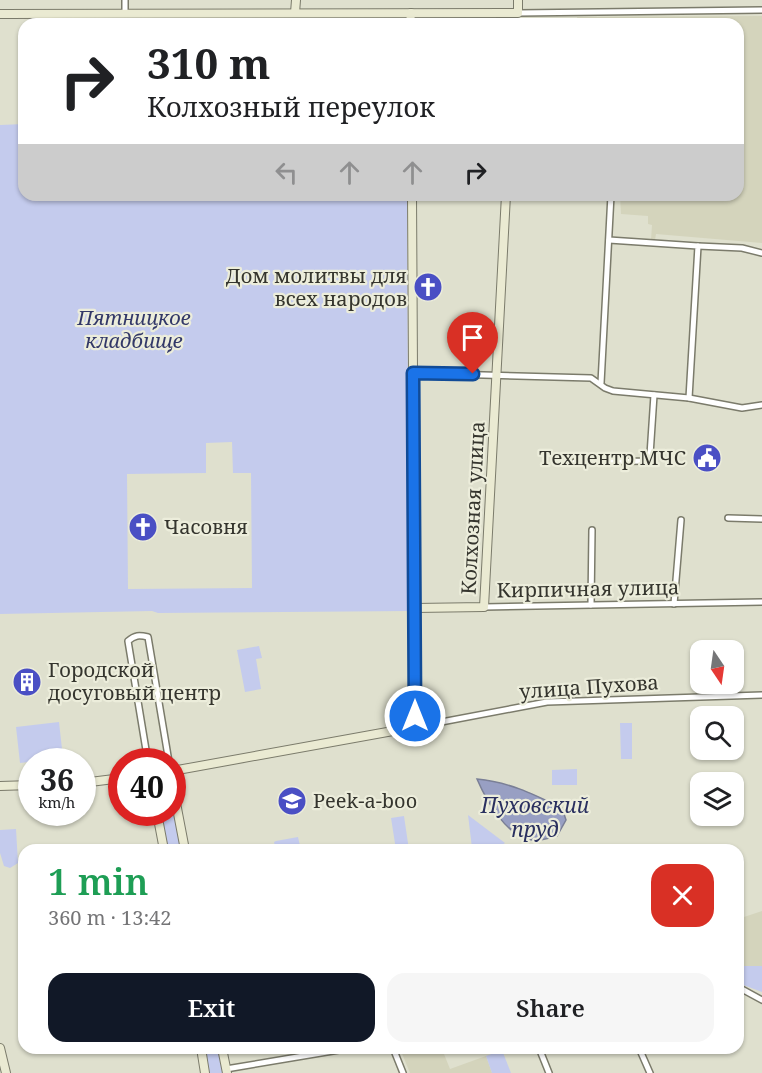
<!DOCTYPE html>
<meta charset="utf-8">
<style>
:root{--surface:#fff;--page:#f6f6f6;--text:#202124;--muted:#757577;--accent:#111827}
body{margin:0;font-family:"Noto Serif",serif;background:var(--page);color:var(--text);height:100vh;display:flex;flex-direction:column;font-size:22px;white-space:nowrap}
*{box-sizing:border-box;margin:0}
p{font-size:20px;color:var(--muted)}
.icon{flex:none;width:33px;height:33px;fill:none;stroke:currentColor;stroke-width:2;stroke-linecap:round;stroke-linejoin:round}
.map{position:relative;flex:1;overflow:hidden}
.panel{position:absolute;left:18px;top:844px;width:726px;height:210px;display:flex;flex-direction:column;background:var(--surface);border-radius:18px;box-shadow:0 2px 4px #0004}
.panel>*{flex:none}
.banner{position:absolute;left:18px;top:18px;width:726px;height:183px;border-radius:18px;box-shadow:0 2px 4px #0004;background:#fff;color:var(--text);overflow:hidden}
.needle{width:39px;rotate:167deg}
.buttons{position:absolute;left:690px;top:640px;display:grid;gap:12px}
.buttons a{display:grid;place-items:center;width:54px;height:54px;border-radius:12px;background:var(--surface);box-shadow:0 2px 4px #0004;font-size:30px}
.speed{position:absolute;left:18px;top:748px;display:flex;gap:12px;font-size:30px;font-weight:700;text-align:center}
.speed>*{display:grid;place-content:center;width:78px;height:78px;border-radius:50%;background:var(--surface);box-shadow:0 2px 4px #0004;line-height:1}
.speed small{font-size:15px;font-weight:400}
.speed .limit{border:9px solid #d22;background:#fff;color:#111}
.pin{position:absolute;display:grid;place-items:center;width:51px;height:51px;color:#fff;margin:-62px -26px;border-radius:50% 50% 50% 0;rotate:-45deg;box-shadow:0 0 6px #0007}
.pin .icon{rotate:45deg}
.me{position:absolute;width:66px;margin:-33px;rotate:0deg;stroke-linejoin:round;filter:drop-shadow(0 0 4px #0008)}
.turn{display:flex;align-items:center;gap:21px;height:126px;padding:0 30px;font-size:27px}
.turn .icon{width:78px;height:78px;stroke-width:2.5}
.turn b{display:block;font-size:42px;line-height:51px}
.lanes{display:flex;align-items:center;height:57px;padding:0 30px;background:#0003;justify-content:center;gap:30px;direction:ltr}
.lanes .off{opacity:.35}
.round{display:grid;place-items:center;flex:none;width:63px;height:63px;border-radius:18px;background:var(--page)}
.head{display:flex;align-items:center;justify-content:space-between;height:102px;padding:0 30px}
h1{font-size:36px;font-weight:600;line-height:45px;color:#1e9e55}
.action{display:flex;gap:12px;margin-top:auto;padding:12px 30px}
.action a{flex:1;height:69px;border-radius:18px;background:var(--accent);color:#fff;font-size:24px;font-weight:600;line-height:69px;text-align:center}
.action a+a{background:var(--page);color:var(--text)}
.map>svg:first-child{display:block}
.built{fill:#d4d4bc}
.green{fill:#c4cbed;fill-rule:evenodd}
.water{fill:#989fc3;stroke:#7a7f96;stroke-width:1.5}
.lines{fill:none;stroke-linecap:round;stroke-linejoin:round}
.street-casing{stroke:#7b7b6b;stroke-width:8}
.secondary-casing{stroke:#7b7b6b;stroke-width:10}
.street{stroke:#fff;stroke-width:5}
.secondary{stroke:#eaead2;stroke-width:8}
.route-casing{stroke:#114b97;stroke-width:15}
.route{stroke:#1a73e8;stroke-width:10}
.labels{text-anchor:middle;stroke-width:4.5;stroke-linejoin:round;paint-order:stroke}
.poi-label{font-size:20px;fill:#35352e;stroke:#eceddb;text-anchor:start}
.park-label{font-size:20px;font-style:italic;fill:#323868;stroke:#eceddb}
.street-label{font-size:20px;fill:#35352e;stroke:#eceddb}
.water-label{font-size:21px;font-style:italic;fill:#2a305f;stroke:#eceddb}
</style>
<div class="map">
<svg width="762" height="1073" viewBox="0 0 762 1073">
<rect width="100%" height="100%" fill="#dfe0ce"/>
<g class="built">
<polygon points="762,16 762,243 656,234 655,240 651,240 652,225 648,224 648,216 621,214 620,195 738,195 738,24 578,24 577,17"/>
<polygon points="762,911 762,966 738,966 738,919"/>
<polygon points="410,1049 442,1049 450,1069 486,1056 492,1073 410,1073 401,1051"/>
</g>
<g class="green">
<path d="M24,124V195H407L409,611L158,613L152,611L0,614V125ZM232,442L233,473H251L252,588L128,589L127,474L206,473V443Z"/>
<polygon points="259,646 262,658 256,659 261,689 245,692 237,650"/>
<polygon points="59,722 63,758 20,763 16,727"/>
<polygon points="620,723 632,723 632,759 621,759"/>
<polygon points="577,769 577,785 552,785 552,770"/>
<polygon points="173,799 186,850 164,850 157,813 172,813"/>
<polygon points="468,815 505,843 500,846 472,848"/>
<polygon points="404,816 409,850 396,850 391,818"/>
<polygon points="16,829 18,863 10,868 4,866 0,853 0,830"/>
<polygon points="298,837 301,850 276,850 274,842 276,841"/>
<polygon points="738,966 762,966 762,992 738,983"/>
<polygon points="201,1049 223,1049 228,1073 205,1073"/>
<polygon points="502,1050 511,1073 492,1073 486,1056"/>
</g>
<path class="water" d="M477,779C509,782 533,794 562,808L566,820L557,836C549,838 541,841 533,840C507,838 486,800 477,779Z"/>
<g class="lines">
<g class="street-casing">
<g id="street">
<polyline points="125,13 125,0"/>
<polyline points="518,13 762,10"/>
<polyline points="609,240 698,246 689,398"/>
<polyline points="698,246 742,248 762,253"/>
<polyline points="413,373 591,378 605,388 613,391 689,398 742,408 762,405"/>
<polyline points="601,383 611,195 608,195"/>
<polyline points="575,462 645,461 650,455 654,395"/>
<polyline points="728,518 762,519"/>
<polyline points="674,604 681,520"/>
<polyline points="591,605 592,530"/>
<polyline points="484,607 762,602"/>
<polyline points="415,727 547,702 762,695"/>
<path d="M148,762L128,641C135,635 139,635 148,637L169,762"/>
<polyline points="738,987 762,1000"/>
<polyline points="393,1048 403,1073"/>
<polyline points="539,1048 549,1073"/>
<polyline points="639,1048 650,1073"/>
<polyline points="226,1069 351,1048"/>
</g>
</g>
<g class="secondary-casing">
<g id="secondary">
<polyline points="295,13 296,0"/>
<polyline points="0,14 518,13 518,0"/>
<polyline points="410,24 411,13"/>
<polyline points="415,608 484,607 506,195"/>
<polyline points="172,771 415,727 412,195"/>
<polyline points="172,782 185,850"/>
<polyline points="82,783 122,778"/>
<polyline points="0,786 32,785"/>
<polyline points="157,813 164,850"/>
<polyline points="0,1048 6,1073"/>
<polyline points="201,1048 205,1073"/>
<polyline points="222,1048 227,1073"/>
</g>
</g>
<use href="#street" class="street"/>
<use href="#secondary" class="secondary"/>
</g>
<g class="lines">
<g class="route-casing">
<polyline id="route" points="415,716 413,373 473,374"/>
</g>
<use href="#route" class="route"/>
</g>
<defs>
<g id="church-disc" transform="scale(1.5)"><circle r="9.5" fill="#4a4fc4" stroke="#eceddb"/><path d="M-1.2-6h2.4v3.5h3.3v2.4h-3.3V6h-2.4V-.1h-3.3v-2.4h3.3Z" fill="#fff"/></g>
<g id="civic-disc" transform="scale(1.5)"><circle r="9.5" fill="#4a4fc4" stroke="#eceddb"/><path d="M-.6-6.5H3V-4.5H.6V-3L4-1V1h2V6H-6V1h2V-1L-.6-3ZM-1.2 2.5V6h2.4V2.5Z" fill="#fff"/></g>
<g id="building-disc" transform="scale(1.5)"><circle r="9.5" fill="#4a4fc4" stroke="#eceddb"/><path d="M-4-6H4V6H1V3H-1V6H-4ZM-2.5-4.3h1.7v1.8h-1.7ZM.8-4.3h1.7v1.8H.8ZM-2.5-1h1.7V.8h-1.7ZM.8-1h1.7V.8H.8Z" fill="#fff"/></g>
<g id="school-disc" transform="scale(1.5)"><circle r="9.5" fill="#4a4fc4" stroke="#eceddb"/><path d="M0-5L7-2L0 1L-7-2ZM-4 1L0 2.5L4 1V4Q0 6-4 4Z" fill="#fff"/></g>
</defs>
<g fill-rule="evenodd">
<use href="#church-disc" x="428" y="287"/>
<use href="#civic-disc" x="707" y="458"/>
<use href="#church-disc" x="143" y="527"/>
<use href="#building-disc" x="27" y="682"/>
<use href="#school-disc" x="292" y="801"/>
</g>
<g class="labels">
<g class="poi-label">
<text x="407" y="283" text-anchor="end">Дом молитвы для<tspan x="407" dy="23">всех народов</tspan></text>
<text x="686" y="465" text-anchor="end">Техцентр МЧС</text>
<text x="164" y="534">Часовня</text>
<text x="48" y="677">Городской<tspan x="48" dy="23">досуговый центр</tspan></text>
<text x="313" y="808">Peek-a-boo</text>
</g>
<g class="park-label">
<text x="134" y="325">Пятницкое<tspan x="134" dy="23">кладбище</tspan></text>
</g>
<g class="street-label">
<text transform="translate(473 508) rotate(-87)" y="7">Колхозная улица</text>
<text transform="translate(588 589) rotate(-1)" y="7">Кирпичная улица</text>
<text transform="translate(589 687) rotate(-4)" y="7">улица Пухова</text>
</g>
<g class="water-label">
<text x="535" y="813">Пуховский<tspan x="535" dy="24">пруд</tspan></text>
</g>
</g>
</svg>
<div class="buttons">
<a><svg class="needle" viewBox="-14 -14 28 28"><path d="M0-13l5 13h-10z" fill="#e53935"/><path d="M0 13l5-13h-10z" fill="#757577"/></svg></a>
<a><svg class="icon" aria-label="search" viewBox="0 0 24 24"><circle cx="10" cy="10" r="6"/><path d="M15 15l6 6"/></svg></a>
<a><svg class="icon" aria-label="layers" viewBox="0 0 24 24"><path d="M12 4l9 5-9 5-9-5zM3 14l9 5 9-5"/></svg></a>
</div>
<div class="speed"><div>36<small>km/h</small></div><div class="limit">40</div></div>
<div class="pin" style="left:473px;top:374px;background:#d93025"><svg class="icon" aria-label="arrive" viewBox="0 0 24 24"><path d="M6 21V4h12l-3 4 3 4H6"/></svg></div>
<svg class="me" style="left:415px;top:716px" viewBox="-20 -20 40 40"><circle r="17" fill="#1a73e8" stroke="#fff" stroke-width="3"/><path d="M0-11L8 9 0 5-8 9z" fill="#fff"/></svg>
<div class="banner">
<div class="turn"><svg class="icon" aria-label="right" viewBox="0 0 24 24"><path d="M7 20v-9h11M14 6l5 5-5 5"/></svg><div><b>310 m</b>Колхозный переулок</div></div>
<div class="lanes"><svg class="icon off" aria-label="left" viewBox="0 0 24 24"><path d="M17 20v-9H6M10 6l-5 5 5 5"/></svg><svg class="icon off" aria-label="ahead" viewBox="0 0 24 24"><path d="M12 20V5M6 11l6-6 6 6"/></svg><svg class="icon off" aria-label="ahead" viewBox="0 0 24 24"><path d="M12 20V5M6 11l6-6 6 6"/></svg><svg class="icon" aria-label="right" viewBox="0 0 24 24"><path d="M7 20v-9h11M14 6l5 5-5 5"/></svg></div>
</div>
<section class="panel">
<div class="head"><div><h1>1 min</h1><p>360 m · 13:42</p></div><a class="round" style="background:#d93025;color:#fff"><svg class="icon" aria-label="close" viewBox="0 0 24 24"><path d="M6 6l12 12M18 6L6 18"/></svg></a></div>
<div class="action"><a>Exit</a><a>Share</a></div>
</section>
</div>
